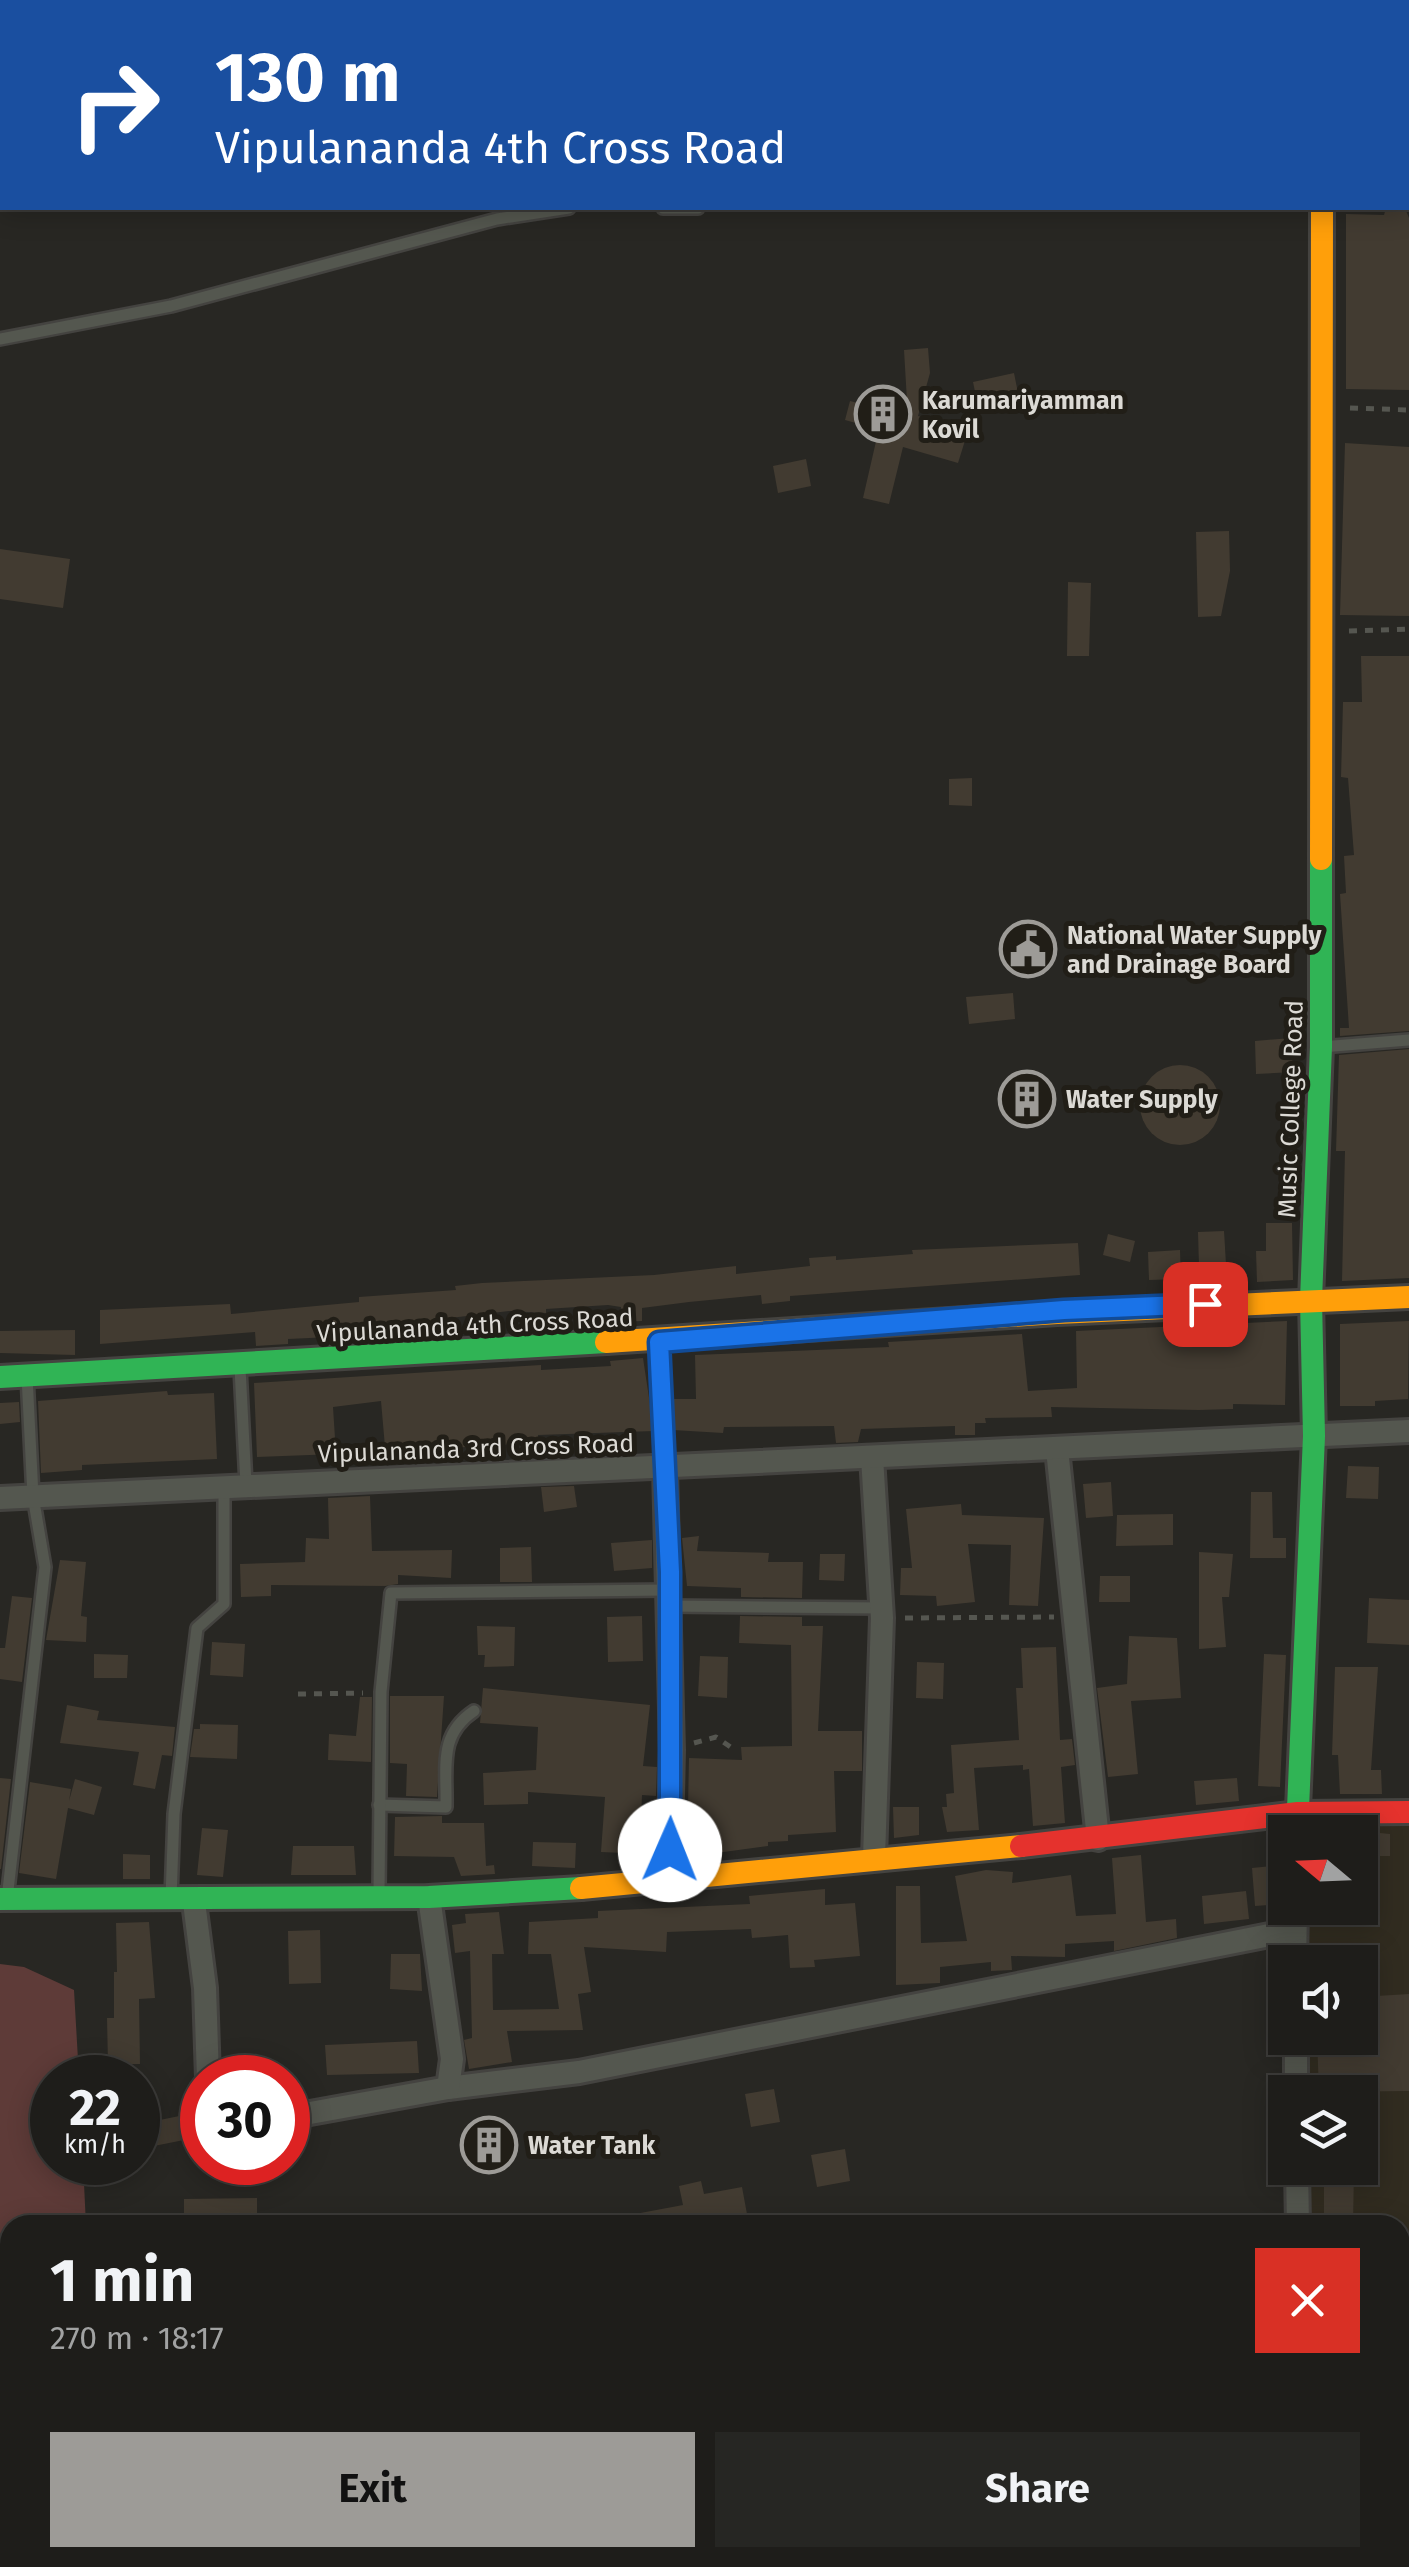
<!DOCTYPE html>
<meta charset="utf-8">
<style>
:root{--surface:#1e1d1a;--page:#262623;--text:#f1f3f6;--muted:#a1a2a2;--line:#3c3b39;--accent:#9d9b97}
body{margin:0;font-family:"Fira Sans",sans-serif;background:var(--page);color:var(--text);height:100vh;display:flex;flex-direction:column;font-size:38px;white-space:nowrap}
*{box-sizing:border-box;margin:0}
p{font-size:32px;color:var(--muted)}
.icon{flex:none;width:55px;height:55px;fill:none;stroke:currentColor;stroke-width:2;stroke-linecap:round;stroke-linejoin:round}
.map{position:relative;flex:1;overflow:hidden}
.panel{position:absolute;left:0px;top:2215px;width:1410px;height:352px;display:flex;flex-direction:column;background:var(--surface);border-radius:30px 30px 0 0;box-shadow:0 5px 25px #0003,0 0 0 2px var(--line)}
.panel>*{flex:none}
.top-card{position:absolute;left:0px;top:0px;width:1410px;height:210px;box-shadow:0 5px 25px #0003,0 0 0 2px var(--line);background:#1a4fa0;color:#fff;overflow:hidden}
.needle{width:65px;rotate:289deg}
.tools{position:absolute;left:1268px;top:1815px;display:grid;gap:20px}
.tools a{display:grid;place-items:center;width:110px;height:110px;border-radius:0px;background:var(--surface);box-shadow:0 5px 25px #0003,0 0 0 2px var(--line);font-size:50px}
.speed{position:absolute;left:30px;top:2055px;display:flex;gap:20px;font-size:50px;font-weight:700;text-align:center}
.speed>*{display:grid;place-content:center;width:130px;height:130px;border-radius:50%;background:var(--surface);box-shadow:0 5px 25px #0003,0 0 0 2px var(--line);line-height:1}
.speed small{font-size:25px;font-weight:400}
.speed .limit{border:15px solid #d22;background:#fff;color:#111}
.pin{position:absolute;display:grid;place-items:center;width:85px;height:85px;color:#fff;margin:-42px;border-radius:20px;box-shadow:0 5px 15px #0006}
.me{position:absolute;width:110px;margin:-55px;rotate:1deg;stroke-linejoin:round;filter:drop-shadow(0 0 8px #0008)}
.turn{display:flex;align-items:center;gap:35px;height:210px;padding:0 50px;font-size:45px}
.turn .icon{width:130px;height:130px;stroke-width:2.5}
.turn b{display:block;font-size:70px;line-height:85px}
.round{display:grid;place-items:center;flex:none;width:105px;height:105px;border-radius:0px;background:var(--page)}
.headline{display:flex;align-items:center;justify-content:space-between;height:170px;padding:0 50px}
h1{font-size:60px;font-weight:700;line-height:75px}
.button{display:flex;gap:20px;margin-top:auto;padding:20px 50px}
.button a{flex:1;height:115px;border-radius:0px;background:var(--accent);color:#111;font-size:40px;font-weight:700;line-height:115px;text-align:center}
.button a+a{background:var(--page);color:var(--text)}
.map>svg:first-child{display:block}
.built{fill:#312c20}
.green{fill:#5e3b38}
.building{fill:#423b31}
.lines{fill:none;stroke-linecap:round;stroke-linejoin:round}
.lane-casing{stroke:#444340;stroke-width:16}
.street-casing{stroke:#444340;stroke-width:28}
.fast-casing{stroke:#444340;stroke-width:28}
.slow-casing{stroke:#444340;stroke-width:28}
.jam-casing{stroke:#444340;stroke-width:28}
.path{stroke:#555650;stroke-width:5;stroke-dasharray:8 8;stroke-linecap:butt}
.lane{stroke:#54574f;stroke-width:11}
.street{stroke:#54574f;stroke-width:22}
.fast{stroke:#30b455;stroke-width:22}
.slow{stroke:#ff9f0a;stroke-width:22}
.jam{stroke:#e5322d;stroke-width:22}
.route-casing{stroke:#114b97;stroke-width:25}
.route{stroke:#1a73e8;stroke-width:18}
.labels{text-anchor:middle;stroke-width:10;stroke-linejoin:round;paint-order:stroke}
.poi-label{font-size:25px;font-weight:bold;fill:#dcdad5;stroke:#211e17;text-anchor:start}
.street-label{font-size:25px;fill:#dcdad5;stroke:#211e17}
</style>
<div class="map">
<svg width="1409" height="2567" viewBox="0 0 1409 2567">
<rect width="100%" height="100%" fill="#282723"/>
<polygon class="built" points="1309,1819 1409,1819 1409,2299 1400,2301 1400,2225 1307,2225 1308,2168 1360,2168 1360,2092 1309,2092 1309,2038 1360,2038 1360,1962 1309,1962 1309,1908 1360,1908 1360,1832 1309,1832"/>
<polygon class="green" points="0,1964 24,1967 74,1990 79,2077 52,2078 52,2162 83,2163 86,2225 10,2225 10,2558 67,2558 25,2567 0,2567"/>
<g class="building">
<polygon points="1386,208 1405,208 1409,218 1409,390 1346,389 1346,214 1384,215"/>
<polygon points="928,348 930,373 918,416 968,431 958,463 903,447 889,504 863,498 877,437 868,435 870,427 845,420 850,401 874,407 878,394 907,401 904,350"/>
<polygon points="1014,373 1020,403 979,411 973,382"/>
<polygon points="1345,443 1409,447 1409,616 1340,615"/>
<polygon points="806,459 811,486 778,493 773,466"/>
<polygon points="1229,531 1230,571 1221,616 1198,617 1196,532"/>
<polygon points="0,549 70,559 63,608 0,599"/>
<polygon points="1068,582 1091,583 1089,656 1067,656"/>
<polygon points="1361,656 1409,656 1409,1031 1340,1036 1340,1028 1349,1028 1340,894 1346,893 1344,856 1354,855 1348,778 1341,777 1343,702 1362,702"/>
<polygon points="972,778 972,806 949,805 949,779"/>
<polygon points="1013,993 1015,1019 969,1024 966,997"/>
<polygon points="1291,1038 1293,1072 1256,1074 1255,1041"/>
<polygon points="1409,1049 1409,1278 1342,1281 1345,1151 1336,1151 1339,1055"/>
<circle cx="1180" cy="1105" r="40"/>
<polygon points="1035,1070 1041,1124 1018,1127 1012,1073"/>
<polygon points="1266,1223 1292,1223 1293,1280 1257,1282 1256,1251 1266,1251"/>
<polygon points="1224,1231 1226,1264 1199,1266 1198,1232"/>
<polygon points="1108,1234 1135,1241 1130,1262 1103,1255"/>
<polygon points="1078,1243 1080,1275 790,1296 790,1301 762,1304 761,1295 689,1302 642,1308 642,1321 621,1322 621,1307 608,1305 546,1309 546,1313 509,1311 433,1320 433,1324 330,1329 331,1337 288,1339 288,1344 256,1346 255,1332 100,1344 100,1310 230,1304 231,1314 359,1302 359,1297 456,1290 455,1286 482,1283 654,1275 736,1266 736,1274 810,1266 809,1258 836,1256 836,1260 913,1254 912,1250"/>
<polygon points="1180,1250 1181,1279 1149,1280 1148,1252"/>
<polygon points="1287,1321 1285,1405 1233,1404 1233,1409 1199,1410 1051,1407 1052,1417 985,1418 986,1423 975,1423 975,1435 955,1435 955,1426 861,1429 858,1442 836,1443 834,1426 724,1427 723,1433 673,1430 671,1399 696,1399 695,1355 889,1347 888,1342 1022,1334 1028,1391 1077,1388 1076,1331"/>
<polygon points="1409,1321 1408,1399 1375,1401 1375,1406 1340,1406 1340,1324"/>
<polygon points="75,1330 75,1355 0,1353 0,1331"/>
<polygon points="643,1358 654,1431 538,1435 538,1443 414,1450 414,1444 385,1447 381,1401 333,1407 336,1454 257,1457 254,1383 541,1365 541,1370 611,1366 610,1361"/>
<polygon points="167,1391 168,1395 214,1393 217,1459 82,1465 82,1470 41,1473 38,1401"/>
<polygon points="19,1402 20,1422 0,1424 0,1403"/>
<polygon points="1348,1466 1379,1467 1378,1499 1346,1498"/>
<polygon points="1111,1482 1113,1516 1086,1518 1083,1484"/>
<polygon points="574,1486 577,1507 544,1512 541,1487"/>
<polygon points="1251,1492 1272,1492 1273,1538 1286,1538 1286,1558 1250,1558"/>
<polygon points="370,1496 372,1551 452,1550 451,1578 398,1575 398,1584 385,1586 271,1585 271,1596 241,1597 240,1564 305,1562 306,1538 329,1539 328,1498"/>
<polygon points="961,1504 962,1515 1044,1518 1038,1606 1009,1605 1011,1545 968,1544 975,1602 937,1606 936,1596 900,1595 901,1568 912,1568 906,1509"/>
<polygon points="1173,1514 1173,1545 1116,1546 1117,1515"/>
<polygon points="699,1536 697,1551 769,1553 768,1562 803,1562 802,1598 741,1597 741,1588 687,1586 682,1538"/>
<polygon points="652,1540 652,1568 614,1571 611,1543"/>
<polygon points="531,1547 532,1582 500,1582 500,1548"/>
<polygon points="1199,1552 1233,1554 1229,1597 1222,1597 1226,1647 1199,1649"/>
<polygon points="820,1554 845,1554 844,1581 819,1580"/>
<polygon points="60,1560 86,1562 81,1616 87,1617 86,1642 46,1640"/>
<polygon points="1100,1576 1130,1576 1130,1602 1099,1602"/>
<polygon points="12,1596 32,1598 22,1682 0,1679 0,1648 5,1648"/>
<polygon points="1369,1598 1409,1600 1409,1645 1367,1643"/>
<polygon points="642,1616 643,1661 608,1662 607,1617"/>
<polygon points="740,1616 802,1617 802,1626 823,1626 818,1731 862,1731 862,1771 834,1771 836,1832 788,1835 788,1841 768,1842 768,1846 687,1857 689,1758 742,1760 741,1747 792,1746 791,1645 739,1643"/>
<polygon points="477,1626 515,1627 514,1666 484,1667 485,1655 478,1655"/>
<polygon points="1129,1636 1177,1638 1181,1698 1131,1701 1138,1774 1108,1777 1097,1688 1127,1684"/>
<polygon points="212,1642 245,1644 243,1677 210,1675"/>
<polygon points="1056,1647 1060,1740 1072,1739 1075,1765 1061,1767 1065,1823 1033,1826 1029,1769 1023,1770 1023,1765 974,1768 979,1830 947,1832 942,1807 947,1807 946,1794 954,1793 951,1745 1019,1740 1016,1688 1023,1688 1021,1648"/>
<polygon points="94,1654 128,1655 127,1678 94,1678"/>
<polygon points="1264,1654 1286,1655 1280,1787 1258,1786"/>
<polygon points="700,1656 728,1657 727,1698 698,1696"/>
<polygon points="917,1662 944,1663 943,1699 916,1698"/>
<polygon points="1335,1667 1378,1667 1371,1770 1381,1770 1382,1794 1340,1794 1338,1755 1332,1755"/>
<polygon points="483,1688 650,1705 643,1766 657,1767 656,1796 642,1795 641,1821 626,1820 623,1853 601,1852 605,1797 528,1792 528,1804 484,1805 483,1773 536,1770 538,1727 480,1723"/>
<polygon points="390,1696 444,1696 437,1797 406,1796 407,1764 390,1763"/>
<polygon points="360,1697 372,1697 371,1762 328,1760 329,1734 356,1736"/>
<polygon points="67,1705 99,1711 97,1720 175,1727 172,1756 162,1755 155,1789 133,1785 139,1752 60,1743"/>
<polygon points="200,1724 238,1725 237,1759 190,1757 194,1729 200,1729"/>
<polygon points="0,1778 11,1779 1,1869 0,1869"/>
<polygon points="1237,1778 1239,1801 1196,1805 1194,1781"/>
<polygon points="75,1779 102,1787 94,1815 68,1808 56,1879 19,1873 30,1782 71,1789 69,1801"/>
<polygon points="893,1807 919,1807 919,1835 894,1838"/>
<polygon points="442,1816 442,1823 484,1823 486,1866 494,1865 495,1874 461,1876 454,1857 394,1856 395,1817"/>
<polygon points="202,1828 228,1830 223,1877 197,1875"/>
<polygon points="1360,1831 1390,1834 1390,1856 1360,1856"/>
<polygon points="533,1842 576,1843 575,1868 532,1866"/>
<polygon points="293,1846 354,1846 356,1875 291,1875"/>
<polygon points="123,1854 150,1855 150,1879 123,1879"/>
<polygon points="1141,1855 1146,1922 1176,1919 1177,1938 1114,1951 1114,1941 1065,1944 1065,1957 1011,1956 1012,1970 991,1971 991,1962 940,1967 940,1983 896,1985 896,1886 920,1886 921,1943 967,1941 955,1876 986,1870 1013,1872 1012,1883 1071,1875 1076,1916 1116,1914 1112,1858"/>
<polygon points="1282,1865 1282,1904 1255,1906 1252,1868"/>
<polygon points="825,1889 825,1905 855,1903 860,1956 814,1960 815,1967 790,1968 788,1935 752,1938 751,1929 667,1932 666,1952 584,1947 591,1992 578,1994 583,2030 507,2031 512,2062 469,2069 464,2040 472,2038 470,1951 455,1953 452,1925 466,1923 465,1914 499,1912 504,1954 492,1954 493,2010 559,2009 551,1954 528,1954 529,1922 598,1918 598,1911 750,1904 749,1896"/>
<polygon points="1246,1891 1249,1919 1204,1924 1202,1896"/>
<polygon points="149,1922 155,1998 139,1999 140,2064 108,2064 107,2018 114,2018 114,1972 117,1972 116,1923"/>
<polygon points="320,1930 321,1983 289,1984 288,1931"/>
<polygon points="391,1954 420,1954 422,1991 390,1989"/>
<polygon points="1409,1994 1409,2091 1319,2092 1317,2038 1360,2038 1360,1997"/>
<polygon points="417,2041 419,2073 327,2075 325,2045"/>
<polygon points="774,2089 780,2122 751,2127 745,2094"/>
<polygon points="189,2114 194,2138 154,2146 150,2122"/>
<polygon points="510,2125 516,2157 467,2166 462,2134"/>
<polygon points="845,2149 850,2181 817,2187 811,2155"/>
<polygon points="1324,2168 1354,2168 1353,2225 1324,2225"/>
<polygon points="701,2181 704,2194 742,2187 749,2225 636,2225 635,2214 683,2205 679,2186"/>
<polygon points="257,2198 257,2225 184,2225 184,2199"/>
</g>
<g class="lines">
<g class="lane-casing">
<g id="lane">
<polyline points="1408,131 1409,131"/>
<polyline points="663,208 698,208"/>
<polyline points="0,339 171,306 497,219 569,208"/>
<polyline points="1321,1047 1409,1040"/>
<polyline points="659,1342 665,1468"/>
<polyline points="240,1368 246,1484"/>
<polyline points="668,1606 882,1608"/>
<path d="M379,1805L446,1807C447,1767 438,1735 474,1711"/>
<polyline points="379,1894 381,1692 391,1593 667,1590"/>
<polyline points="171,1898 174,1814 197,1628 224,1604 224,1485"/>
<polyline points="7,1899 45,1567 33,1496 27,1376"/>
</g>
</g>
<g class="street-casing">
<g id="street">
<polyline points="1322,2 1322,0"/>
<polyline points="1057,1449 1098,1839"/>
<polyline points="872,1457 882,1618 874,1858"/>
<polyline points="665,1468 672,1750 669,1883"/>
<polyline points="0,1498 1409,1431"/>
<polyline points="194,1902 205,1988 208,2078"/>
<polyline points="1295,1962 1296,1908"/>
<polyline points="1296,2038 1296,2092"/>
<polyline points="448,2088 579,2072 1295,1930"/>
<polyline points="288,2117 448,2088 452,2059 429,1897"/>
<polyline points="1297,2168 1298,2225"/>
<polyline points="576,2558 576,2567"/>
<polyline points="982,2567 982,2558"/>
<polyline points="1181,2567 1181,2558"/>
</g>
</g>
<g class="fast-casing">
<g id="fast">
<polyline points="0,1377 606,1342"/>
<polyline points="1297,1832 1314,1436 1311,1300 1321,1047 1321,859"/>
<polyline points="0,1899 429,1897 581,1888"/>
<polyline points="1400,2320 1409,2318"/>
<polyline points="1400,2351 1409,2349"/>
<polyline points="188,2567 234,2558"/>
</g>
</g>
<g class="slow-casing">
<g id="slow">
<polyline points="1321,859 1322,208"/>
<polyline points="606,1342 1057,1313 1409,1297"/>
<polyline points="581,1888 1021,1846"/>
</g>
</g>
<g class="jam-casing">
<g id="jam">
<polyline points="1021,1846 1298,1813 1409,1812"/>
<polyline points="349,2567 397,2558"/>
</g>
</g>
<g class="path">
<polyline points="1408,11 1409,11"/>
<polyline points="1350,408 1409,410"/>
<polyline points="1349,631 1409,629"/>
<polyline points="905,1618 1054,1617"/>
<polyline points="298,1694 363,1693"/>
<polyline points="694,1743 716,1737 732,1748"/>
</g>
<use href="#lane" class="lane"/>
<use href="#street" class="street"/>
<use href="#fast" class="fast"/>
<use href="#slow" class="slow"/>
<use href="#jam" class="jam"/>
</g>
<g class="lines">
<g class="route-casing">
<polyline id="route" points="670,1850 670,1572 659,1342 1064,1310 1205,1304"/>
</g>
<use href="#route" class="route"/>
</g>
<defs>
<g id="building-ring" transform="scale(2.875)"><circle r="9.5" fill="#211e17" stroke="#9d9b97" stroke-width="1.5"/><path d="M-4-6H4V6H1V3H-1V6H-4ZM-2.5-4.3h1.7v1.8h-1.7ZM.8-4.3h1.7v1.8H.8ZM-2.5-1h1.7V.8h-1.7ZM.8-1h1.7V.8H.8Z" fill="#9d9b97"/></g>
<g id="civic-ring" transform="scale(2.875)"><circle r="9.5" fill="#211e17" stroke="#9d9b97" stroke-width="1.5"/><path d="M-.6-6.5H3V-4.5H.6V-3L4-1V1h2V6H-6V1h2V-1L-.6-3ZM-1.2 2.5V6h2.4V2.5Z" fill="#9d9b97"/></g>
</defs>
<g fill-rule="evenodd">
<use href="#building-ring" x="883" y="414"/>
<use href="#civic-ring" x="1028" y="949"/>
<use href="#building-ring" x="1027" y="1099"/>
<use href="#building-ring" x="489" y="2145"/>
</g>
<g class="labels">
<g class="poi-label">
<text x="922" y="409">Karumariyamman<tspan x="922" dy="29">Kovil</tspan></text>
<text x="1067" y="944">National Water Supply<tspan x="1067" dy="29">and Drainage Board</tspan></text>
<text x="1066" y="1108">Water Supply</text>
<text x="528" y="2154">Water Tank</text>
</g>
<g class="street-label">
<text transform="translate(1290 1109) rotate(-88)" y="9">Music College Road</text>
<text transform="translate(475 1325) rotate(-3)" y="9">Vipulananda 4th Cross Road</text>
<text transform="translate(476 1448) rotate(-2)" y="9">Vipulananda 3rd Cross Road</text>
</g>
</g>
</svg>
<div class="tools">
<a><svg class="needle" viewBox="-14 -14 28 28"><path d="M0-13l5 13h-10z" fill="#e53935"/><path d="M0 13l5-13h-10z" fill="#a1a2a2"/></svg></a>
<a><svg class="icon" aria-label="sound" viewBox="0 0 24 24"><path d="M4 9h4l5-4v14l-5-4H4zM17 9q2 3 0 6"/></svg></a>
<a><svg class="icon" aria-label="layers" viewBox="0 0 24 24"><path d="M12 4l9 5-9 5-9-5zM3 14l9 5 9-5"/></svg></a>
</div>
<div class="speed"><div>22<small>km/h</small></div><div class="limit">30</div></div>
<div class="pin" style="left:1205px;top:1304px;background:#d93025"><svg class="icon" aria-label="arrive" viewBox="0 0 24 24"><path d="M6 21V4h12l-3 4 3 4H6"/></svg></div>
<svg class="me" style="left:670px;top:1850px" viewBox="-20 -20 40 40"><circle r="19" fill="#fff"/><path d="M0-13L10 11 0 6-10 11z" fill="#1a73e8"/></svg>
<div class="top-card">
<div class="turn"><svg class="icon" aria-label="right" viewBox="0 0 24 24"><path d="M7 20v-9h11M14 6l5 5-5 5"/></svg><div><b>130 m</b>Vipulananda 4th Cross Road</div></div>
</div>
<section class="panel">
<div class="headline"><div><h1>1 min</h1><p>270 m · 18:17</p></div><a class="round" style="background:#d93025;color:#fff"><svg class="icon" aria-label="close" viewBox="0 0 24 24"><path d="M6 6l12 12M18 6L6 18"/></svg></a></div>
<div class="button"><a>Exit</a><a>Share</a></div>
</section>
</div>
